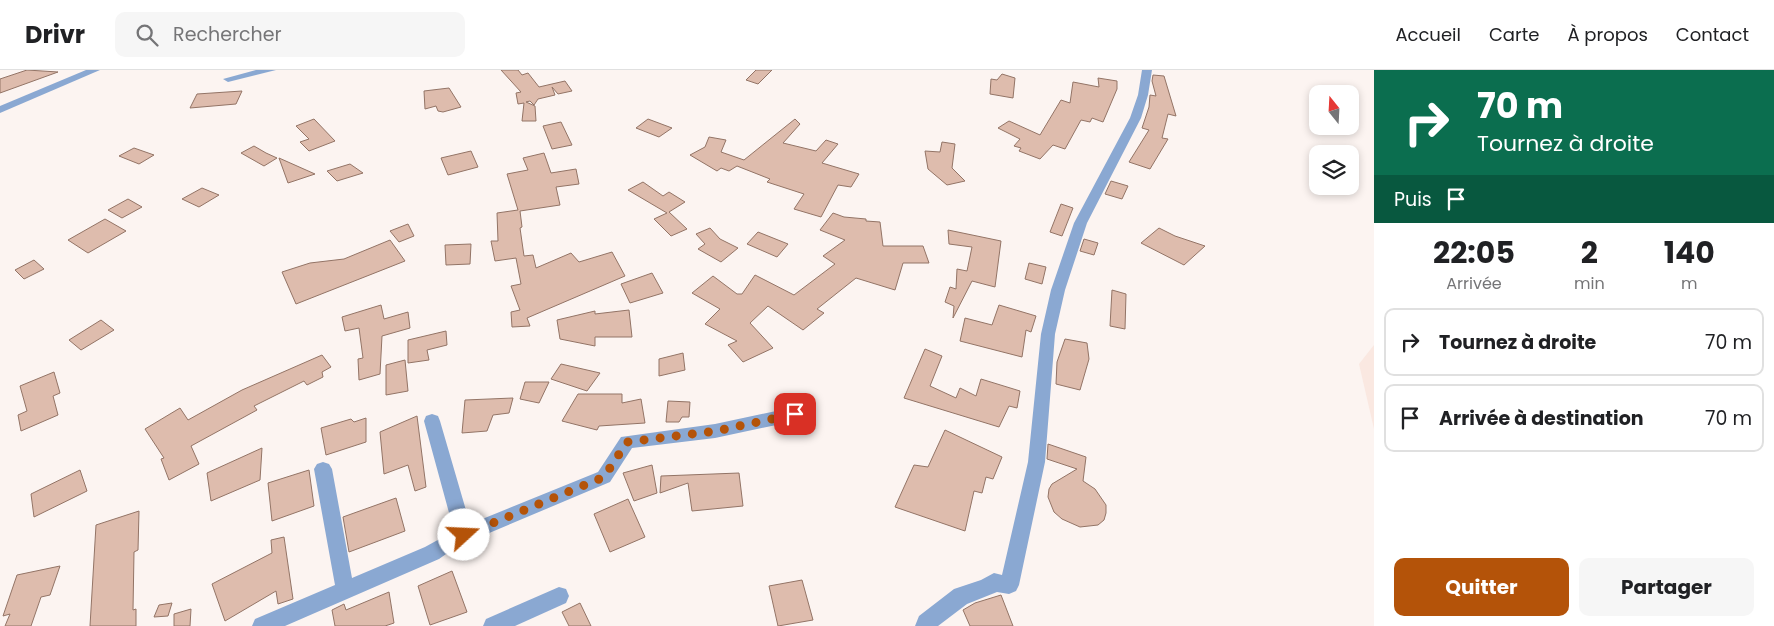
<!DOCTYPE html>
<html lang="fr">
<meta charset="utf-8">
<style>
:root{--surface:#fff;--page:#f6f6f6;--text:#202124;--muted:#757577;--line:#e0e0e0;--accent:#b45309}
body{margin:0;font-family:Poppins,sans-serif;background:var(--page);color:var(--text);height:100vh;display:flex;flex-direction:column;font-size:19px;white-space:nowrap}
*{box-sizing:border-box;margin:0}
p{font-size:16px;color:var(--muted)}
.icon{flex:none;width:28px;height:28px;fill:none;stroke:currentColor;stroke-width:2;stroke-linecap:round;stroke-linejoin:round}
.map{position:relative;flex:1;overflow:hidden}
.details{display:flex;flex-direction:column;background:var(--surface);width:400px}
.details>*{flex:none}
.banner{background:#0b6e4f;color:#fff;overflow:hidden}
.needle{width:32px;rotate:342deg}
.buttons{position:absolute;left:1309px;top:15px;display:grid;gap:10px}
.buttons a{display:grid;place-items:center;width:50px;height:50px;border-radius:10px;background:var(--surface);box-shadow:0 2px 8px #0003;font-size:25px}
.pin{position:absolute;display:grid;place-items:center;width:42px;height:42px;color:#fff;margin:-21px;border-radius:10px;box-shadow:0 2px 8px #0006}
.me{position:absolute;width:55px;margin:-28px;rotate:70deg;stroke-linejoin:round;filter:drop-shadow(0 0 4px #0008)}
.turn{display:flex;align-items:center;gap:18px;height:105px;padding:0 20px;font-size:22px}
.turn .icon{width:65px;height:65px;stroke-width:2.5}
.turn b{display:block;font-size:35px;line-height:42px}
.then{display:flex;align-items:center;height:48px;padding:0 20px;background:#0003;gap:10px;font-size:19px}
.eta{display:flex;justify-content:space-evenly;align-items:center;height:85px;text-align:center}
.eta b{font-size:30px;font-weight:700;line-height:35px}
.cta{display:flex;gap:10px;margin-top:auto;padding:10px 20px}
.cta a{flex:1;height:58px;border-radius:10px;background:var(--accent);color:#fff;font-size:20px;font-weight:700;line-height:58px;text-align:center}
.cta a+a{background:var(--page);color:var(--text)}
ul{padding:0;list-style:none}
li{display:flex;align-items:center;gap:15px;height:68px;margin:0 10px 8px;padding:0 10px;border:2px solid var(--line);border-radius:10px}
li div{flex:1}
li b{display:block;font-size:19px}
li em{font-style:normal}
header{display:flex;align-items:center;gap:30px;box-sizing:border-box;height:70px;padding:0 25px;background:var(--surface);border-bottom:1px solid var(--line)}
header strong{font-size:24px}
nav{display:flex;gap:28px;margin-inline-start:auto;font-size:18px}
.search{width:350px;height:45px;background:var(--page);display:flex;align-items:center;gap:12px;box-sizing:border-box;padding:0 18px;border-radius:10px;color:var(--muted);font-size:19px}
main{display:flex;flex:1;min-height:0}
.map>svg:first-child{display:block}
.built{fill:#fae8e1}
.building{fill:#debcad;stroke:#937466}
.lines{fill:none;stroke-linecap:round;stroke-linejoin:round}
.street{fill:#8aa8d2;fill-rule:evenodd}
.route{stroke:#b45309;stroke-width:9;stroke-dasharray:0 16.2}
</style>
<header>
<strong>Drivr</strong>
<div class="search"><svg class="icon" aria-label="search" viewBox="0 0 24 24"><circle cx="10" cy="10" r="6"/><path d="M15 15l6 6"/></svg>Rechercher</div>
<nav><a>Accueil</a><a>Carte</a><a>À propos</a><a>Contact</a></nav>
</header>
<main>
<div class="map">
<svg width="1374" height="556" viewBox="0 0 1374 556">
<rect width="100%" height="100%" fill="#fcf4f1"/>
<polygon class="built" points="1374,275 1374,359 1359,294"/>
<g class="building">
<polygon points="27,0 58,2 0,23 0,9"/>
<polygon points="501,0 518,0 522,5 528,3 539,17 565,11 572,21 558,24 552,17 555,25 538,29 534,35 530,31 526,32 535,36 536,51 522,51 524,33 518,34 516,23 521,22"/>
<polygon points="756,0 772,0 758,14 746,10"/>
<polygon points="1002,4 1015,8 1013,28 990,24 991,9 997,10"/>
<polygon points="1153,5 1164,6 1176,46 1168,44 1162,68 1168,69 1150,99 1129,92 1149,60 1142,58 1149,37 1150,25 1156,26 1152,11"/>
<polygon points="1098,8 1117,11 1117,19 1103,52 1092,48 1090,52 1081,50 1065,79 1053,75 1040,89 1019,81 1021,78 1014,76 1020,69 998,58 1009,51 1040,65 1061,30 1070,33 1073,12 1099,17"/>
<polygon points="449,18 461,37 443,42 438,41 436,36 425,39 424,21"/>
<polygon points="242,21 236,34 190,38 197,24"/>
<polygon points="314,49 335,71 309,81 300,72 309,69 296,56"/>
<polygon points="648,49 672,58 659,67 636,58"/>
<polygon points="795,49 800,54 783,73 816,81 826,70 838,74 822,93 859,104 851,117 838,115 821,147 794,139 804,124 767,112 770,109 737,96 729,101 721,98 717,101 690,85 705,77 709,67 726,70 721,82 744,90"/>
<polygon points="561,52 572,75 552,79 543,56"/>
<polygon points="942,72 955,74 952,98 965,111 947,115 928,99 925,81 940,82"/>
<polygon points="254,76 266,83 277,88 264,96 241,83"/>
<polygon points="134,78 154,85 139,94 119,86"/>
<polygon points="471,81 478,97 448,105 441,88"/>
<polygon points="544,83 551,103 576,99 579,114 556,117 560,135 520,141 522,157 520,158 524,186 533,185 536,198 571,183 579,192 612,182 625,206 527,248 530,256 512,257 511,242 520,240 511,216 521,214 516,188 495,191 491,171 498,171 497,143 518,140 507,104 528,100 523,88"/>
<polygon points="279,88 315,104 288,113"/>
<polygon points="350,94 363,103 337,111 327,101"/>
<polygon points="1111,111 1128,116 1122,129 1105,124"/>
<polygon points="643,112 663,126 669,122 685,132 669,142 687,159 671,166 654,149 667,143 628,120"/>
<polygon points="202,118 219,125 199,137 182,129"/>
<polygon points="128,129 142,137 122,148 108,140"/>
<polygon points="1061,134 1073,138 1062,166 1050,162"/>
<polygon points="833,143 844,147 866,149 866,151 880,152 883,176 923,176 929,193 903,193 895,220 856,208 817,239 824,243 803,260 768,236 750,253 773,278 743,292 728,275 737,271 705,254 720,239 692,223 713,206 737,224 742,224 755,205 794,225 835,194 823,186 845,170 820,160"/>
<polygon points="105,149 126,161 88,183 68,170"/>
<polygon points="408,154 414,166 399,172 390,161"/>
<polygon points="710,158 720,169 738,178 721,192 698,179 705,174 696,164"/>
<polygon points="1159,158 1175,166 1205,176 1184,195 1141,173"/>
<polygon points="948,160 1001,171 995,217 972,211 953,248 954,236 945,232 950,217 956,219 957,199 967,201 972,177 949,174"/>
<polygon points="758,162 788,174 777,187 747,174"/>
<polygon points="1084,169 1098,173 1094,185 1080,181"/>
<polygon points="390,170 405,191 296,234 282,202 310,193 344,189"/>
<polygon points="471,174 470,194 446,195 445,175"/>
<polygon points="34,190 44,199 24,209 15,200"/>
<polygon points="1029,193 1046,197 1042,214 1025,209"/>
<polygon points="652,203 663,223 630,233 621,214"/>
<polygon points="1112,220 1126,224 1125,259 1110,256"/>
<polygon points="381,235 384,249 408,242 410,258 382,266 380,304 359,310 358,289 363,288 359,258 345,261 342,247"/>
<polygon points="999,235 1036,246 1031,262 1026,260 1022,287 960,271 965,248 992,255"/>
<polygon points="629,240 632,267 595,267 595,276 560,269 557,250 595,241 595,244"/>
<polygon points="101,250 114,260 81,280 69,270"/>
<polygon points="446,261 447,275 427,280 429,290 408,293 408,270"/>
<polygon points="1065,269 1087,273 1089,289 1080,320 1056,314 1057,292"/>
<polygon points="925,279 942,286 930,316 956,328 960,318 976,326 981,309 1020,321 1017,338 1009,336 999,357 904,328"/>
<polygon points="683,283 685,300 659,306 659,289"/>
<polygon points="322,285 331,297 322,302 323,307 307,315 304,311 254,336 257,340 191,376 199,394 169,410 161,389 164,388 145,359 180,338 188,350 242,320"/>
<polygon points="405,290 408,321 386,325 386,295"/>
<polygon points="561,294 600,303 587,321 551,309"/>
<polygon points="54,302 60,323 53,326 58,345 21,361 18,345 27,341 20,316"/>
<polygon points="525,312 549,312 539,333 520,329"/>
<polygon points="578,324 622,324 622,333 641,329 645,353 599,356 597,360 562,351"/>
<polygon points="513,328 509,343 493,345 487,361 462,363 465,330"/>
<polygon points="668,331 690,332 689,347 682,347 679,352 666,352"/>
<polygon points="417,346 426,417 415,421 408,395 384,404 380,362"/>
<polygon points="366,348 366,372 326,385 321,358 351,349 354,352"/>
<polygon points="945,360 1002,387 993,409 986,407 982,423 974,421 965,461 895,437 914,395 928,397"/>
<polygon points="1048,374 1086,387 1083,411 1095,419 1106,435 1106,443 1104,450 1098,455 1080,457 1062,449 1054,442 1048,427 1049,419 1052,414 1077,399 1047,389"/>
<polygon points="262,378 260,410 211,431 207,403"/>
<polygon points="652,395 657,423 634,431 623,403"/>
<polygon points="80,400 87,421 34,447 31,424"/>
<polygon points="309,400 314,436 272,451 268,413"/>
<polygon points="739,403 743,436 692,441 688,413 660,423 661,406"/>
<polygon points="396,428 405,461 349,482 343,447"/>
<polygon points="628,429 645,467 610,482 594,444"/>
<polygon points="139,441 138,480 134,482 133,540 136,539 136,556 90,556 96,455"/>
<polygon points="284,467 293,529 278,534 276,521 225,551 212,514 272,483 271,470"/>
<polygon points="60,496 50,525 41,527 31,556 5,556 10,544 3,546 17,505"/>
<polygon points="452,501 467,542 430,555 418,516"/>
<polygon points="802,510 813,550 778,556 769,516"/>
<polygon points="389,522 394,553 385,556 335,556 332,540 344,534 346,540"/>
<polygon points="1001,525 1013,556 970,556 963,540 975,533"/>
<polygon points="172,533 168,546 154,547 159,535"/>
<polygon points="580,533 591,556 569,556 562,542"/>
<polygon points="191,539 190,556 174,556 174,544"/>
</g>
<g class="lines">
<g class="street">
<polygon points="86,0 100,0 0,43 0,36"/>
<polygon points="256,0 276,0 228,12 223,9"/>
<polygon points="1142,0 1152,0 1148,25 1141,48 1087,153 1065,220 1055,264 1045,392 1019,515 1016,521 1009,524 997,522 967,534 938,556 915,556 919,546 954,519 981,510 994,503 1002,505 1028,392 1041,264 1051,220 1074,153 1130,48 1138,25"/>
<polygon points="795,337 801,339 803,344 801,349 795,351 715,368 632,378 610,412 456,477 439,489 285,556 252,556 255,549 335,515 314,399 317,394 323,392 329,394 332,399 352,508 425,477 454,461 424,351 426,346 432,344 438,346 440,351 470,454 598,402 621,367 715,354"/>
<polygon points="559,517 566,519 569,526 566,533 515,556 483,556 486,549"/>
</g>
</g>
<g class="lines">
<polyline class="route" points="464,465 604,407 627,372 716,361 795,344"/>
</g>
</svg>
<div class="buttons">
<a><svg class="needle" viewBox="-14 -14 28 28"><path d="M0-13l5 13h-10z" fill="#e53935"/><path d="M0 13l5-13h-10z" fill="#757577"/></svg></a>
<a><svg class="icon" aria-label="layers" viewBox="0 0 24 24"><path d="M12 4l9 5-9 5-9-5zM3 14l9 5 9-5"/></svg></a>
</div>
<div class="pin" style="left:795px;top:344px;background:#d93025"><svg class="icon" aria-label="arrive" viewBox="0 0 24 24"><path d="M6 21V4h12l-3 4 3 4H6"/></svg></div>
<svg class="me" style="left:464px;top:465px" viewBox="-20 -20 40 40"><circle r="19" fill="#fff"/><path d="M0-13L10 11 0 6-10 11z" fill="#b45309"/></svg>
</div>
<section class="details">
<div class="banner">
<div class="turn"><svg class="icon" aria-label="right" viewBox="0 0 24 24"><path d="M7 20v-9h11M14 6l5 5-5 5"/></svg><div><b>70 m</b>Tournez à droite</div></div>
<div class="then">Puis<svg class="icon" aria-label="arrive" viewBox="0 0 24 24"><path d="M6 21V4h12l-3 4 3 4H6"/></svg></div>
</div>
<div class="eta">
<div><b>22:05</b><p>Arrivée</p></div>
<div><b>2</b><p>min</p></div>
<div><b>140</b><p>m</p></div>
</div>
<ul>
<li><svg class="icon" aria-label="right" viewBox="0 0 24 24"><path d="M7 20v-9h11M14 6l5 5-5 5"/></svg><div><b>Tournez à droite</b></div><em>70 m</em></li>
<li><svg class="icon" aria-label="arrive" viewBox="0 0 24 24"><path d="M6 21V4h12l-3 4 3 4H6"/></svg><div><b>Arrivée à destination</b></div><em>70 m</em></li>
</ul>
<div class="cta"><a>Quitter</a><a>Partager</a></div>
</section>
</main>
